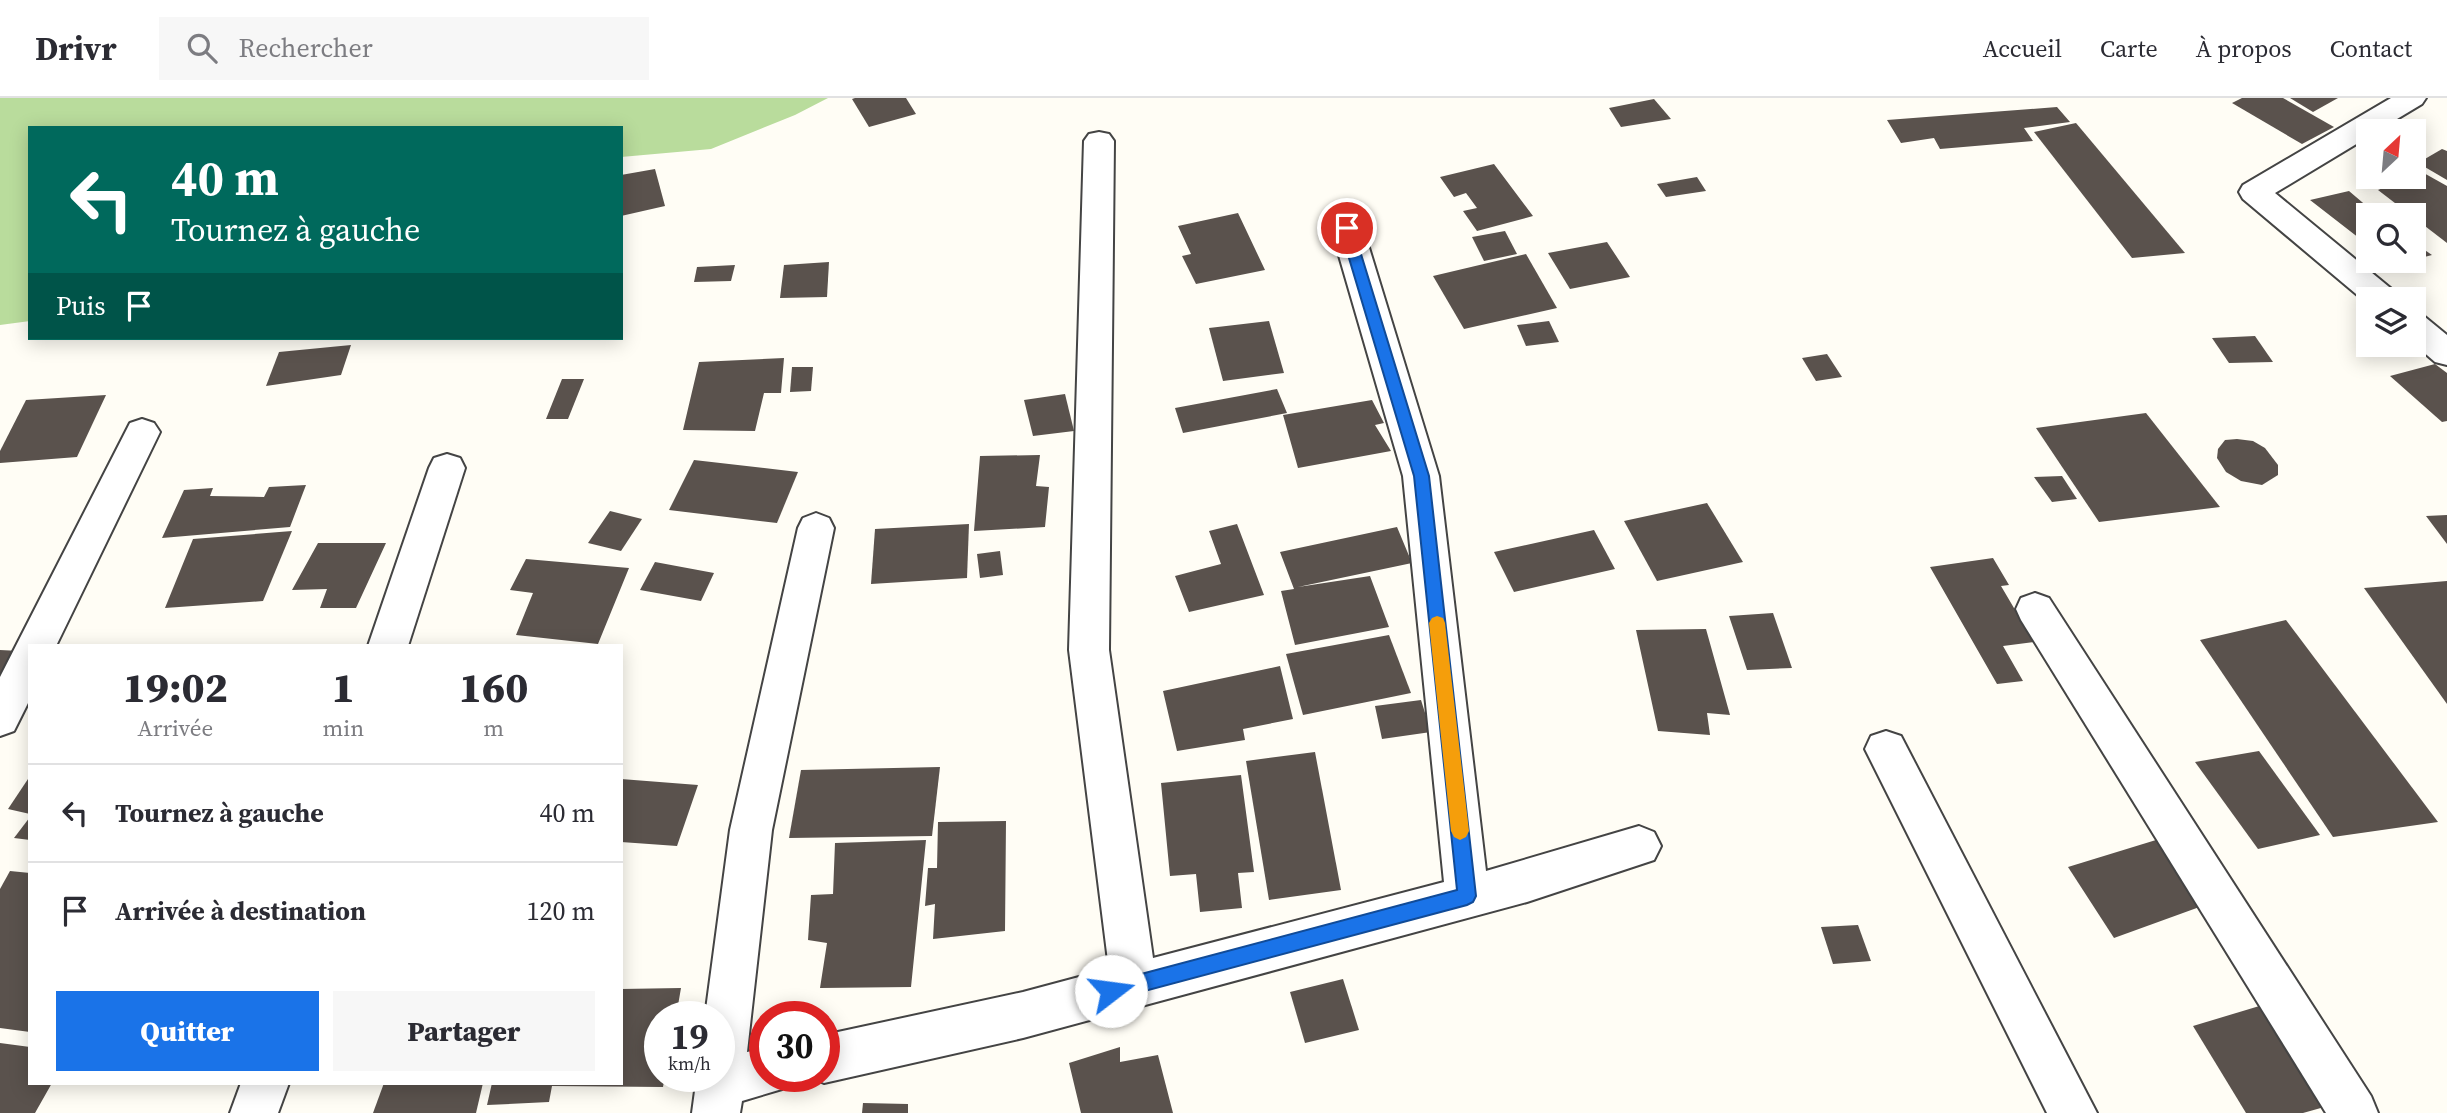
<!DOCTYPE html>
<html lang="fr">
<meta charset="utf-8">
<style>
:root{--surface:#fff;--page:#f7f7f7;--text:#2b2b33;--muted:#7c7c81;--line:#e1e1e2;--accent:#1a73e8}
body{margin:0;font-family:"Source Serif 4",serif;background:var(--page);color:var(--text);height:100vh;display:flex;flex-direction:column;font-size:26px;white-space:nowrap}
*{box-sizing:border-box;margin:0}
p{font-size:23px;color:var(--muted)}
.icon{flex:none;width:38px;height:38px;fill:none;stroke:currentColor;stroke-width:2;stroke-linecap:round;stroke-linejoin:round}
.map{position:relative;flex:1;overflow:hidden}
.drawer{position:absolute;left:28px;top:546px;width:595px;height:441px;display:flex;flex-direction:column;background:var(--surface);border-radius:0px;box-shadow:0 4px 18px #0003}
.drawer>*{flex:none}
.guide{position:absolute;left:28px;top:28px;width:595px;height:214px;border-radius:0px;box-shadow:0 4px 18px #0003;background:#00695c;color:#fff;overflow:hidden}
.needle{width:46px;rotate:26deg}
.buttons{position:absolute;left:2356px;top:21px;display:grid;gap:14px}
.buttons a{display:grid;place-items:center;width:70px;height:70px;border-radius:0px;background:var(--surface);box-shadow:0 4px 18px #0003;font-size:35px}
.speed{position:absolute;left:644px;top:903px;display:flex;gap:14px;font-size:35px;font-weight:700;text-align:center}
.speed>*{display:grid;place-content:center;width:91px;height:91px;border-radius:50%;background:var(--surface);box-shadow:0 4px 18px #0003;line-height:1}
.speed small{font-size:18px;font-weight:400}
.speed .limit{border:10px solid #d22;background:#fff;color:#111}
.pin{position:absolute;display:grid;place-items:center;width:60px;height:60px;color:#fff;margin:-30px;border:4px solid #fff;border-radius:50%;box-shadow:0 2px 7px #0007}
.me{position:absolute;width:77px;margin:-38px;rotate:75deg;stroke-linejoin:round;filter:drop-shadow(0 0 5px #0008)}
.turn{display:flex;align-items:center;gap:24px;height:147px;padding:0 28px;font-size:32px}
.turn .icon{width:91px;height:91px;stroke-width:2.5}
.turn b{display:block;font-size:49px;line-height:60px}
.then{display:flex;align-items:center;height:66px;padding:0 28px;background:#0003;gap:14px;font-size:26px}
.eta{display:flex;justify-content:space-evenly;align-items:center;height:119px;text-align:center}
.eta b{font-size:42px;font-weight:800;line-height:49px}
.cta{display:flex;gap:14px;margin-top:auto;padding:14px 28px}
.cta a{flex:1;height:80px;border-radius:0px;background:var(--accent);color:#fff;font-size:28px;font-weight:800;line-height:80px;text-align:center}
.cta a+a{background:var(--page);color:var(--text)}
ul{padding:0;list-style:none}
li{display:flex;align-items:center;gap:21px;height:98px;padding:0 28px;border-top:2px solid var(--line)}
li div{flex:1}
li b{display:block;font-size:26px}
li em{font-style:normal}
header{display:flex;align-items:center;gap:42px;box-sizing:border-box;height:98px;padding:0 35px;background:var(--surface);border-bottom:2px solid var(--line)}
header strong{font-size:33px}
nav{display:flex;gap:38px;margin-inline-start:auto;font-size:24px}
.search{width:490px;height:63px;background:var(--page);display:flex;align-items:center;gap:18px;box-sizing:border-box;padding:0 24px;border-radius:0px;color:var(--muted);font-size:26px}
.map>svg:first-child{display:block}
.forest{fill:#b9dc9c}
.building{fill:#5a524d}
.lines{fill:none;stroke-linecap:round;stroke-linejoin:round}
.street-casing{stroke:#444;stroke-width:4}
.street{fill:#fff;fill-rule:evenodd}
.route{fill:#1a73e8;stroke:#114b97;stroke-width:2}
.slow{fill:#f59e0b}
</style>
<header>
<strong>Drivr</strong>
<div class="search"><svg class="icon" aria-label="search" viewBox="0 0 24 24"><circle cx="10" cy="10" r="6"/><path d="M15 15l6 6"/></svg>Rechercher</div>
<nav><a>Accueil</a><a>Carte</a><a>À propos</a><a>Contact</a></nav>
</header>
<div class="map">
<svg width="2447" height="1015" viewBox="0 0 2447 1015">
<rect width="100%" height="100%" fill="#fffdf5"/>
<polygon class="forest" points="0,0 828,0 795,17 711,51 621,59 621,30 30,30 30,223 0,227"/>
<g class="building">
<polygon points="855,0 906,0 916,16 869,29 852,1"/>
<polygon points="2242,0 2283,0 2334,29 2302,46 2232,5"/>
<polygon points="2290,0 2338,0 2313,14"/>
<polygon points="1654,1 1671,21 1621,29 1609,10"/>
<polygon points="2057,9 2070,24 2024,30 2033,43 1940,51 1934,40 1901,45 1887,22"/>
<polygon points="2076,25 2185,155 2132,160 2034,34"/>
<polygon points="2442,51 2447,53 2447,82 2418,65"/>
<polygon points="1494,66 1533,118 1477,133 1463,113 1477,110 1466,95 1454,99 1440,79"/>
<polygon points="655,71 665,108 621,118 621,77"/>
<polygon points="2422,74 2447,88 2447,145 2378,92"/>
<polygon points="1697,79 1706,93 1666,99 1657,86"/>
<polygon points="2349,93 2369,110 2373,108 2386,117 2368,117 2368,147 2310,102"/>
<polygon points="1238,115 1265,172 1196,186 1182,158 1191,156 1178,128"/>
<polygon points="1505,133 1517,156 1484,163 1472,139"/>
<polygon points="2413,136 2424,144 2416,146 2432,157 2413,162"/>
<polygon points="1607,144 1630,179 1570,191 1548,155"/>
<polygon points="1526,156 1557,210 1464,231 1433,178"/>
<polygon points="829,164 827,199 780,200 784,167"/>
<polygon points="735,167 731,183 694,184 697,169"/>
<polygon points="1269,223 1284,275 1223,283 1209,230"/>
<polygon points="1549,223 1559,244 1526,248 1517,227"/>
<polygon points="2255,238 2273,264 2229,265 2212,240"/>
<polygon points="351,247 341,277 266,288 279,254"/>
<polygon points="1827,256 1842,279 1816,283 1802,260"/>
<polygon points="784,260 781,295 764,295 755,333 683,332 699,264"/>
<polygon points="2435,266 2447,275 2447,323 2442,324 2390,278"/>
<polygon points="792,269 813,269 811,293 790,294"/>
<polygon points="562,281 584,281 568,321 546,321"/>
<polygon points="1277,291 1287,315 1183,335 1175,310"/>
<polygon points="1065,296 1074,333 1033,338 1024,302"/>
<polygon points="106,297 77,359 0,365 0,353 26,302"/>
<polygon points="1372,302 1384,325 1375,327 1391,353 1298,370 1283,317"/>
<polygon points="2146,315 2220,409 2099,424 2036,330"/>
<polygon points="2237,341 2253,343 2265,350 2278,367 2278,377 2262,387 2241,383 2226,374 2217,360 2218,351 2225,342"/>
<polygon points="1040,357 1036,388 1049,389 1045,429 974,433 980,358"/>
<polygon points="694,362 798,374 777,425 669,412"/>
<polygon points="2062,378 2077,401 2052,404 2034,379"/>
<polygon points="306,387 290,429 162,440 184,392 213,390 210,398 264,399 269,389"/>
<polygon points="1707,405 1743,464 1657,483 1624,423"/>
<polygon points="610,413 642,421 621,453 588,445"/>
<polygon points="2447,417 2447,446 2426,418"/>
<polygon points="969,426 967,480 871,486 875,431"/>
<polygon points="1237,426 1264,497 1189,514 1175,478 1221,466 1209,433"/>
<polygon points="1397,429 1412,465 1298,489 1370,478 1389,529 1295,547 1281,493 1294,491 1280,454"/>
<polygon points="1594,432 1615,471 1514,494 1494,454"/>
<polygon points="292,433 263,503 165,510 193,441"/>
<polygon points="318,445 386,445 356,510 320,510 327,491 292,492"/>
<polygon points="1000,453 1003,477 980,480 977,456"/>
<polygon points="1993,460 2009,487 2001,488 2034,544 2003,548 2023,583 1997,586 1930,469"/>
<polygon points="526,461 629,470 598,546 516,537 533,495 510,492"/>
<polygon points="655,464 714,475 701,503 640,492"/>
<polygon points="2447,483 2447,606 2364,490"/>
<polygon points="1773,515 1792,570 1747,572 1729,518"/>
<polygon points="2286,522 2438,724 2333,739 2200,542"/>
<polygon points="1706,531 1730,617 1707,615 1710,637 1658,633 1636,532"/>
<polygon points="1389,537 1411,595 1303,617 1286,556"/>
<polygon points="0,552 20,553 0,589"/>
<polygon points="1280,568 1293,621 1243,631 1245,642 1177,653 1163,593"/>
<polygon points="1421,602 1431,634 1382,641 1375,608"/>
<polygon points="2259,653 2320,737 2258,751 2195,664"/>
<polygon points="1315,654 1341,792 1269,802 1246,663"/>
<polygon points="940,669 932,738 789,740 801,672"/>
<polygon points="1241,677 1254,774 1238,775 1242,810 1200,814 1196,776 1170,778 1161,685"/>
<polygon points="30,678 30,716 8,711"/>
<polygon points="621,681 698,687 677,748 621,744"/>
<polygon points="30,719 30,742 14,740"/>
<polygon points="1006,723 1005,833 933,841 935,806 925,808 928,770 937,770 938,724"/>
<polygon points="926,742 911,889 820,890 827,845 808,842 811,797 833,796 835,745"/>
<polygon points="2156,742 2205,807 2114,840 2068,769"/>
<polygon points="10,773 30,775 30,934 0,930 0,791"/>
<polygon points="1858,827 1871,863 1833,866 1821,829"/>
<polygon points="1343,881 1359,932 1305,945 1290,894"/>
<polygon points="681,890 676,919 660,919 660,978 665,978 663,989 552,988 549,1004 487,1007 492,985 621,985 621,891"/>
<polygon points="2276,903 2342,1004 2303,1015 2246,1015 2193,928"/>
<polygon points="0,945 30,949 30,985 52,985 35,1015 0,1015"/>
<polygon points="1120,949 1120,964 1158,957 1173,1015 1081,1015 1069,965"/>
<polygon points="384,985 483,985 476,1015 373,1015"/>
<polygon points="863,1005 908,1006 908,1015 862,1015"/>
</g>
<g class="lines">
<g class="street-casing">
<g id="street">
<polygon points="2391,0 2426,0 2422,6 2377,33 2368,33 2368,39 2275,95 2394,193 2399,201 2368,201 2368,206 2243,101 2239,94 2243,87"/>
<polygon points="1099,34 1109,36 1114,43 1109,552 1153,860 1444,784 1403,378 1331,130 1336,123 1347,120 1358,123 1363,130 1439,378 1486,773 1639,728 1654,734 1661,748 1654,762 1527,804 1023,940 824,985 808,978 824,978 824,937 1023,894 1109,871 1069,552 1084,43 1089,36"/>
<polygon points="2413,215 2425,219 2447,237 2447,267 2435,264 2413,245"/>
<polygon points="142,321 154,325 160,334 56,548 30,548 30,601 14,633 0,638 0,579 130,325"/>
<polygon points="447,356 460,360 465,370 408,548 368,548 429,370 434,360"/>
<polygon points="816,415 829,420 834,430 772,732 747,954 765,950 765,978 787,978 782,991 742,1003 740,1015 692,1015 697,978 719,978 719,919 705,919 730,732 798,430 803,420"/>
<polygon points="2035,495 2049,500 2371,998 2378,1015 2326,1015 2021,522 2016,511 2021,500"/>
<polygon points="1886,633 1901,638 2097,1015 2047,1015 1865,651 1871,638"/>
<polygon points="241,985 289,985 278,1015 230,1015"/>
</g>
</g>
<use href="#street" class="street"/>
</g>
<polygon class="route" points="1347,126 1353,130 1429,378 1476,798 1473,804 1467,807 1111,902 1105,900 1102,893 1105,886 1111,884 1457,792 1414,378 1340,130"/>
<polygon class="slow" points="1437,518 1443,520 1445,525 1469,733 1466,739 1460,742 1454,739 1451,733 1429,525 1432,520"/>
</svg>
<div class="buttons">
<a><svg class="needle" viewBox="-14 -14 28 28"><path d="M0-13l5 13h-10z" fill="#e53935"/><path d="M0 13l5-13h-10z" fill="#7c7c81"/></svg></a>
<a><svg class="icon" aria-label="search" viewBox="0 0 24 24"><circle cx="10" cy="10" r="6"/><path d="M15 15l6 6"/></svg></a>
<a><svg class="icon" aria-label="layers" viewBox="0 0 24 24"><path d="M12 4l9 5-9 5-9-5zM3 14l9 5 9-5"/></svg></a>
</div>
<div class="speed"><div>19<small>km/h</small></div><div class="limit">30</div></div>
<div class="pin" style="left:1347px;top:130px;background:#d93025"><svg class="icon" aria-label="arrive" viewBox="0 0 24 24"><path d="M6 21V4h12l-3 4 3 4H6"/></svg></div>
<svg class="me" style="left:1111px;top:893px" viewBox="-20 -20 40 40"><circle r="19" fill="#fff"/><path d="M0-13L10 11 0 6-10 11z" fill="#1a73e8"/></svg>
<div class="guide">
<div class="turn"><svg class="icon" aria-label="left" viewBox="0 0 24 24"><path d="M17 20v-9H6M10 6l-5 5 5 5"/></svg><div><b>40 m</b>Tournez à gauche</div></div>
<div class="then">Puis<svg class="icon" aria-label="arrive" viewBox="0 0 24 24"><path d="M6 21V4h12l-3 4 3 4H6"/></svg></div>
</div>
<section class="drawer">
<div class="eta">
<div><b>19:02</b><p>Arrivée</p></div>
<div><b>1</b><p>min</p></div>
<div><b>160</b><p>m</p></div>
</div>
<ul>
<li><svg class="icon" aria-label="left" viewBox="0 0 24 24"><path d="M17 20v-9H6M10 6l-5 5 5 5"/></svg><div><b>Tournez à gauche</b></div><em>40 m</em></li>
<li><svg class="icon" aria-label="arrive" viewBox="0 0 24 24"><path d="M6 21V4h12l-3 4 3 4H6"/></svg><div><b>Arrivée à destination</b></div><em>120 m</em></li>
</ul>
<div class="cta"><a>Quitter</a><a>Partager</a></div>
</section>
</div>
